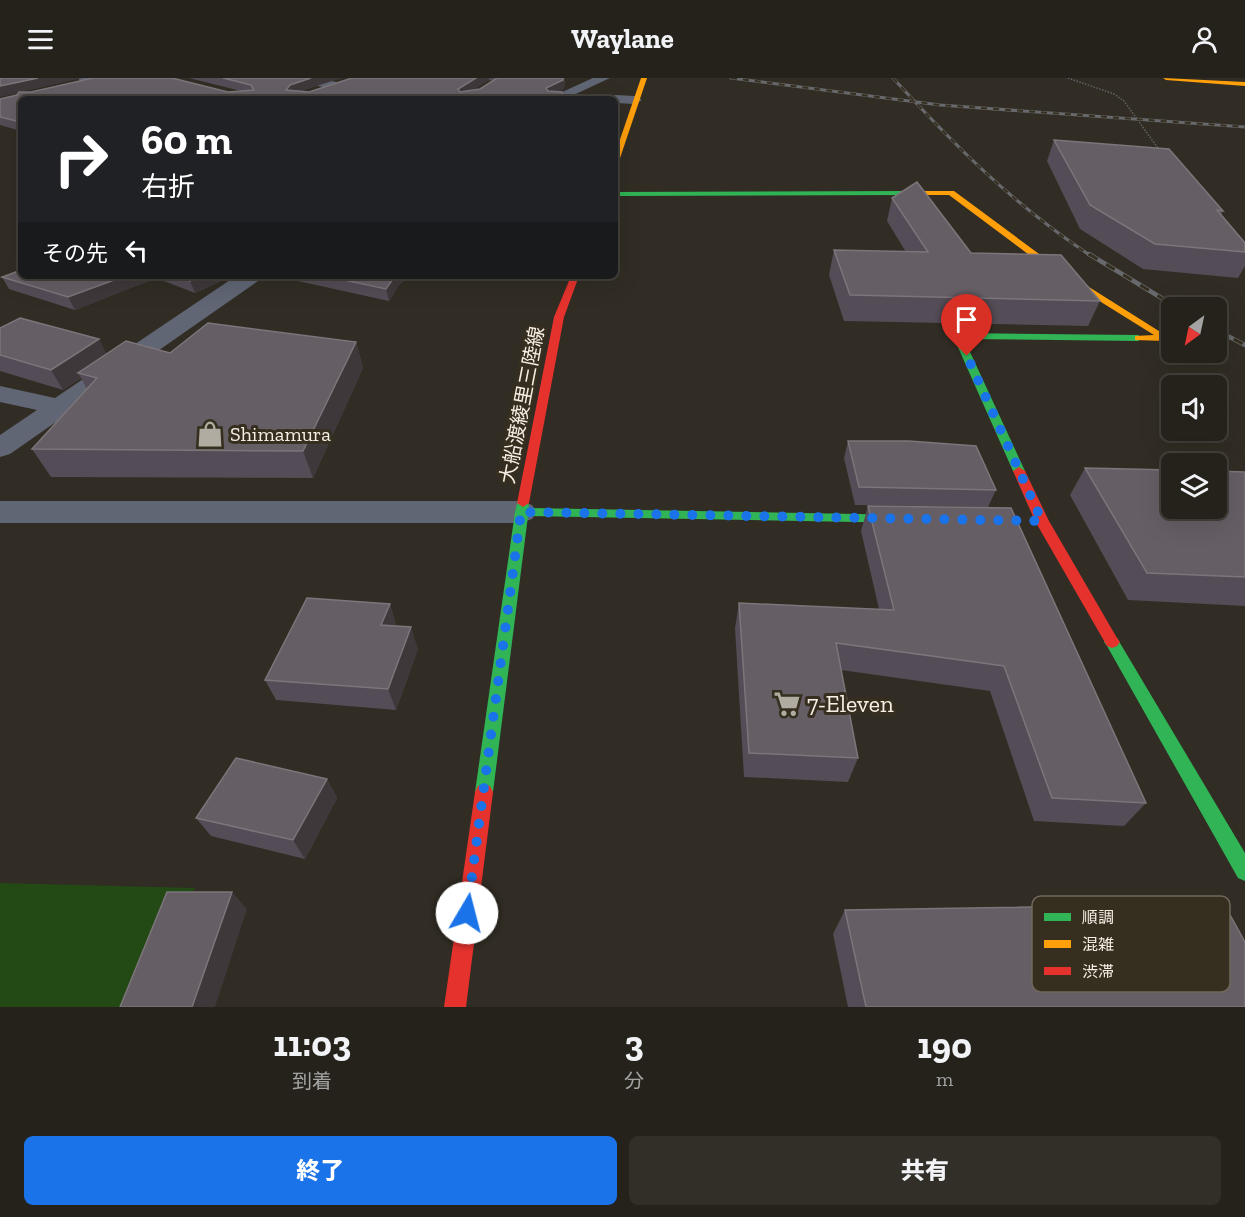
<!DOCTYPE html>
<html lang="ja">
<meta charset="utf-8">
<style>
:root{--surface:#25221b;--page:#312f28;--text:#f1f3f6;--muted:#a3a4a3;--line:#423f3a;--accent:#1a73e8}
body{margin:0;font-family:"Zilla Slab","Noto Sans JP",serif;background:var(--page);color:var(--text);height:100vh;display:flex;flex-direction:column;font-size:22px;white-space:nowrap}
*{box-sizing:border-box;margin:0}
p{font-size:20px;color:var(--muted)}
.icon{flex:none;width:33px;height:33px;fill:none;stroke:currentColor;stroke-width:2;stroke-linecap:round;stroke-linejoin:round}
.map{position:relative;height:929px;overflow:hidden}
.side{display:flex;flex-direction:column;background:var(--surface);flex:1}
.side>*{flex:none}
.hud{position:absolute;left:18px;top:18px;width:600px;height:183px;border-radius:9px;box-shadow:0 6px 24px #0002,0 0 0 2px var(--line);background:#202124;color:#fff;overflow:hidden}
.needle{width:39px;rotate:213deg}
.buttons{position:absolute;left:1161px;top:219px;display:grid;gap:12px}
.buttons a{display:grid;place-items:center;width:66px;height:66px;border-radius:9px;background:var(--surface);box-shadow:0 6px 24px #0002,0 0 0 2px var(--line);font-size:30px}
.pin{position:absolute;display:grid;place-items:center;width:51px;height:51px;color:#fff;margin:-62px -26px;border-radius:50% 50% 50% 0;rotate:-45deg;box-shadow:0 0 6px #0007}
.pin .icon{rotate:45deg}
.me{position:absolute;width:66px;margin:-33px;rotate:8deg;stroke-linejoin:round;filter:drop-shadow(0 0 4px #0008)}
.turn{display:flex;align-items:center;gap:21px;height:126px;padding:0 24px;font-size:27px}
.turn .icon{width:78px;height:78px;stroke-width:2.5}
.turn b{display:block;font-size:42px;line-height:51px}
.then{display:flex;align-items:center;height:57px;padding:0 24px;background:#0003;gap:12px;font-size:22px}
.eta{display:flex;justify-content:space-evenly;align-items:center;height:102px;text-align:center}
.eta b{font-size:36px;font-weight:800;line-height:42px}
.primary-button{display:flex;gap:12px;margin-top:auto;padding:12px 24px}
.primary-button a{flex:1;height:69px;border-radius:9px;background:var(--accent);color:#fff;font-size:24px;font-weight:800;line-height:69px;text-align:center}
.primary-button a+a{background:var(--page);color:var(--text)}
header{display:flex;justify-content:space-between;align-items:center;height:78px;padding:0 24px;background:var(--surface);font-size:27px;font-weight:800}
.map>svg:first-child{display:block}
.green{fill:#234915}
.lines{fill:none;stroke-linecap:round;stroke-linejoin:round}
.path{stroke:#616365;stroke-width:1.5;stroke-dasharray:1.5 1.5;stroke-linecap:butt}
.street{fill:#606674;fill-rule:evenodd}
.fast{fill:#30b455;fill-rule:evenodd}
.slow{fill:#ff9f0a;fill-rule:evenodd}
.jam{fill:#e5322d;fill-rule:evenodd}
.rail-far1-casing{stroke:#67696d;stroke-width:3}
.rail-casing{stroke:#67696d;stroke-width:4.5}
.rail-far1{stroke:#362f1f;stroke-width:2;stroke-dasharray:6;stroke-linecap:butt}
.rail{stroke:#362f1f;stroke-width:3;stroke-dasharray:10;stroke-linecap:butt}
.wall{fill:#544c56;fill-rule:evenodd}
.shaded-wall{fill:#3f383b}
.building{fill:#655e65;stroke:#7c757a;stroke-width:1.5}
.route{stroke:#1a73e8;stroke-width:10;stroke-dasharray:0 18}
.labels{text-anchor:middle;stroke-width:6;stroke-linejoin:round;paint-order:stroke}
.street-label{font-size:20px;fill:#f5f0e6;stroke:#362f1f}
.poi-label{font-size:20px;fill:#f5f0e6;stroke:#362f1f;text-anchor:start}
.near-poi-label{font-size:24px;fill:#f5f0e6;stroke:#362f1f;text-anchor:start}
.key{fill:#362f1f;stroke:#6f695b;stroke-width:1.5}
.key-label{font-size:16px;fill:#f5f0e6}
</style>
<header><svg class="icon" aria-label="menu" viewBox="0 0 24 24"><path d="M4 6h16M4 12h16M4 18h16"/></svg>Waylane<svg class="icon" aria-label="person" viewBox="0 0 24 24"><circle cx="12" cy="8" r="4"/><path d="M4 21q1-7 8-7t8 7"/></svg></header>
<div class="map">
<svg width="1245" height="929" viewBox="0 0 1245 929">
<rect width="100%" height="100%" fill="#312d24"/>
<polygon class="green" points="0,805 195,810 149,929 0,929"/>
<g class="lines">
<polyline class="path" points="1068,0 1114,16 1124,23 1160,73"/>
<g class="street">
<polygon points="78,0 99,0 102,3 96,7 80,3"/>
<polygon points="294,0 317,0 341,5 342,8 336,12 296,3"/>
<polygon points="593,0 610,0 565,21 549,20"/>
<polygon points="615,17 635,18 642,22 635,26 615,25 615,21 608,21"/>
<polygon points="236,198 261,198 258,203 10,376 0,379 0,357 37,332 0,324 0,308 55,320"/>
<polygon points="0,423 521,423 532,427 537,434 532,441 521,445 0,445"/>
</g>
<g class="fast">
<polygon points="907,113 907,117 904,117 615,118 615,114"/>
<polygon points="958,255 1138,257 1143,260 1138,263 964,261 1025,393 1019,397 1013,393 953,258"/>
<polygon points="523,421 528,422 529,430 911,437 918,441 911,445 528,438 493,714 490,720 484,722 478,720 475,714 515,434 518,422"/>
<polygon points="1112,558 1117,560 1245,775 1245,803 1238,800 1107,568 1104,564 1107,560"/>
</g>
<g class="slow">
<polygon points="641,0 647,0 618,86 615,88 615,76"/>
<polygon points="1163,0 1245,4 1245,8 1166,2"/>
<polygon points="904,113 954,113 1054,187 1170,260 1165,263 1135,262 1135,258 1154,257 1048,191 949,117 901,117 901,113"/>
</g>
<g class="jam">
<polygon points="571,198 579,198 564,239 529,425 523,429 517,425 554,239"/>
<polygon points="1019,389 1025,393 1049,443 1117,560 1120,564 1117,568 1112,570 1107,568 1035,443 1013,393"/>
<polygon points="484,706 490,708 493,714 466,929 444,929 475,714 478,708"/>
</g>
<g class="rail-far1-casing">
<g id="rail-far1">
<polyline points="731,0 940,27 1245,49"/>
<path d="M893,0C955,68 1014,127 1091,178"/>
</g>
</g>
<g class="rail-casing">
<g id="rail">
<polyline points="1089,176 1178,230"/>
<polyline points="1216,252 1245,267"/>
</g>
</g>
<use href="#rail-far1" class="rail-far1"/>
<use href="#rail" class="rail"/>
</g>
<g class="wall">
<path d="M189,0H341L301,13L309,14L352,0H565L564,11L559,13L562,14V19L21,21V53L0,47V21L17,17L18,15L0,19L21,14H228L241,13ZM489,2L493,3L480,11L472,12Z"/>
<polygon points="1054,62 1223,133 1221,137 1245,174 1245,188 1238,200 1143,191 1080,151 1047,83"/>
<polygon points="892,120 971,175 1100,223 1088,248 844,243 829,197 834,172 906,174 887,143"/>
<polygon points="21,198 232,198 195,215 156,200 75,232 9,211 2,199"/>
<polygon points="275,198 409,198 399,207 389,223"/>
<polygon points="0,250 99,261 106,276 170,275 356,264 363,290 313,400 51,399 32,371 87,311 81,300 63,312 0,293"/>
<polygon points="848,363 996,412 988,429 855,427 844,380"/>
<polygon points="1085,390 1245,394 1245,528 1128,522 1070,417"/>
<polygon points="868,428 1146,725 1124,748 1034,743 990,613 841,592 858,680 848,704 744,699 735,550 739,525 879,531 861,453"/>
<polygon points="390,526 396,547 396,548 418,571 396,632 276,622 265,602"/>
<polygon points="327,701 337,720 305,781 211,758 196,740"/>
<polygon points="845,832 1245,929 848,929 833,856"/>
</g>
<g class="shaded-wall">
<polygon points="38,0 82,0 0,19 0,8"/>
<polygon points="311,0 341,0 292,16 286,12 290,7"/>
<polygon points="476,0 489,0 489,2 459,21 458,11"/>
<polygon points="563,0 565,0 564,11 547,19 546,10"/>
<polygon points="125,198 155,198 156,200 75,232 68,219"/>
<polygon points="201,198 232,198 195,215 190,203"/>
<polygon points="395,198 409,198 399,207 389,223 386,211"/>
<polygon points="99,261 109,281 78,295 81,300 63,312 51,292"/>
<polygon points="356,264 363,290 313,400 303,373"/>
<polygon points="390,526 396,547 388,568 381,547"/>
<polygon points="411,549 418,571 396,632 388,611"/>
<polygon points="327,701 337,720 305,781 293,762"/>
<polygon points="232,814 247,831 215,929 192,929"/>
</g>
<g class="building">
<polygon points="0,0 38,0 0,8"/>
<polygon points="93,0 172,0 228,14 254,12 251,7 223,0 311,0 290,7 286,12 309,14 352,0 476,0 458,11 460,14 480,11 497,0 563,0 563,2 546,10 548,13 562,14 561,19 565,21 21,21 21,44 0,39 0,21 17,17 19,14 31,14"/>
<polygon points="1054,62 1169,71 1223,133 1217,132 1245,165 1245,174 1155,166 1090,127"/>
<polygon points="917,104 971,175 1061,177 1100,223 850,217 834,172 928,174 892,120"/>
<polygon points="21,192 21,198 125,198 68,219 2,199"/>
<polygon points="177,198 201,198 190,203"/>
<polygon points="326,198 395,198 386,211"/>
<polygon points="20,240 99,261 51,292 0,277 0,250"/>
<polygon points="208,245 356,264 303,373 32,371 97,300 78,295 126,263 170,275"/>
<polygon points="848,363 909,363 976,368 996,412 859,409"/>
<polygon points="1085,390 1172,392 1172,430 1216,430 1216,393 1245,394 1245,499 1147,495"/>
<polygon points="868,428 1011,430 1146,725 1052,720 1004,588 836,565 858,680 749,675 739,525 894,532"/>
<polygon points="307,520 390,526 381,547 411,549 388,611 265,602"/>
<polygon points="236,680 327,701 293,762 196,740"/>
<polygon points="167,814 232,814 192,929 120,929"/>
<polygon points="1224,826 1245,864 1245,929 866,929 845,832"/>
</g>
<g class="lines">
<polyline class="route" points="467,835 521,434 1042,443 967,278"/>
</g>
<defs>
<g id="shop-bare" transform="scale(2.07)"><path d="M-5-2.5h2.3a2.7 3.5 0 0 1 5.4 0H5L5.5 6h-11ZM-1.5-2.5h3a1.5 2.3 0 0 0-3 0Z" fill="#b0aca2" stroke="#362f1f" stroke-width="2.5" paint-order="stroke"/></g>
<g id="supermarket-bare" transform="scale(2.07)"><path d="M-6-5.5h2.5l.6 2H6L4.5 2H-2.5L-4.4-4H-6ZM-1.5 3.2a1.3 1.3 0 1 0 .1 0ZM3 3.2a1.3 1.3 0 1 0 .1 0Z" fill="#b0aca2" stroke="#362f1f" stroke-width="2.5" paint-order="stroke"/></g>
</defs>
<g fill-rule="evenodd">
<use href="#shop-bare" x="210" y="356"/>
<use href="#supermarket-bare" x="787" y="626"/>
</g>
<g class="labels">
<g class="street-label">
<text transform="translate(522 327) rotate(-79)" y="7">大船渡綾里三陸線</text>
</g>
<g class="poi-label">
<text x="230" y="363">Shimamura</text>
</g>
<g class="near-poi-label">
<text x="807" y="634">7-Eleven</text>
</g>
</g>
<rect x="1032" y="818" width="198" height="96" rx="9" class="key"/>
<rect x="1044" y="835" width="27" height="8" fill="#30b455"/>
<rect x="1044" y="862" width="27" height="8" fill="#ff9f0a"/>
<rect x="1044" y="889" width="27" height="8" fill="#e5322d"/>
<g class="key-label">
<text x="1082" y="845">順調</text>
<text x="1082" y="872">混雑</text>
<text x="1082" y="899">渋滞</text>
</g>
</svg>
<div class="buttons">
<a><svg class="needle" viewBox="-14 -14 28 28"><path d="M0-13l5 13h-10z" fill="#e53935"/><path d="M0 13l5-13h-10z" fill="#a3a4a3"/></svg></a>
<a><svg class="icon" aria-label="sound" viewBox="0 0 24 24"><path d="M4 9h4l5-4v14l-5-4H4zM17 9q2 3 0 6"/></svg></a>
<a><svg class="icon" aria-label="layers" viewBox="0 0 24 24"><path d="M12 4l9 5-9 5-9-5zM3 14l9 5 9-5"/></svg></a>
</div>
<div class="pin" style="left:967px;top:278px;background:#d93025"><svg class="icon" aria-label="arrive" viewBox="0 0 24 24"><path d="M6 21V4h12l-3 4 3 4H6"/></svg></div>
<svg class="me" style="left:467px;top:835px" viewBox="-20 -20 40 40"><circle r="19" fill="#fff"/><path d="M0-13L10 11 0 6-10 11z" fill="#1a73e8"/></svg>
<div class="hud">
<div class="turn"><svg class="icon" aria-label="right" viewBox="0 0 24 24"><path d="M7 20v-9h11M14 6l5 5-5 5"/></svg><div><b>60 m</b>右折</div></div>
<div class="then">その先<svg class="icon" aria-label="left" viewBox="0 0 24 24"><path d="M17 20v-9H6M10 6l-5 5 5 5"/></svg></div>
</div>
</div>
<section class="side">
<div class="eta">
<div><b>11:03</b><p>到着</p></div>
<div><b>3</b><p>分</p></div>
<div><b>190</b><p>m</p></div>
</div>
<div class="primary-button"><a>終了</a><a>共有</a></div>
</section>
